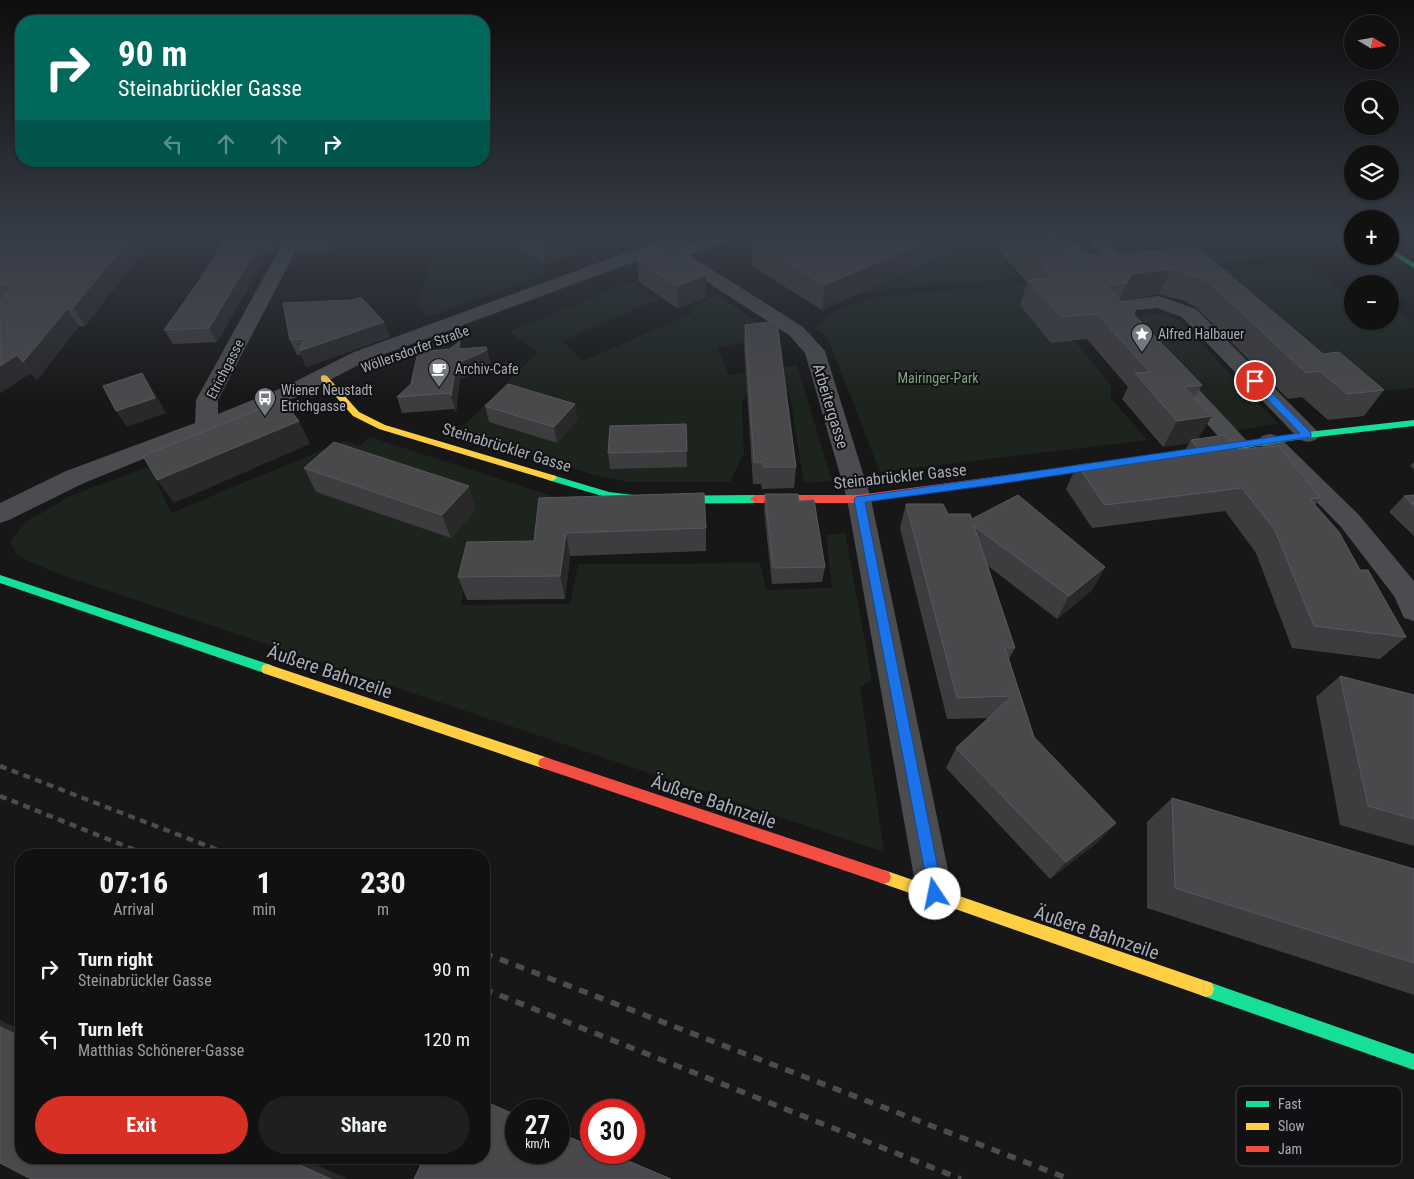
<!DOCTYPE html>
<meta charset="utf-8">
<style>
:root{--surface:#111;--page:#1e1f1f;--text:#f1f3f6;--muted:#9c9d9f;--line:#303131;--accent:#d93025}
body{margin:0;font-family:"Roboto Condensed",sans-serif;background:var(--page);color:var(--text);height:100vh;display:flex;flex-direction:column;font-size:19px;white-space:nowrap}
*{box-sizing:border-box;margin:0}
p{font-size:16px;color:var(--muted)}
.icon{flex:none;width:28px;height:28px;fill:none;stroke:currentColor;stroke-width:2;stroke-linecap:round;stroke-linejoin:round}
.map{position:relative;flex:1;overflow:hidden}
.drawer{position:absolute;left:15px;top:849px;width:475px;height:315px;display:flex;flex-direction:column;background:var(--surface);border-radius:20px;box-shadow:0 1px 4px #0004,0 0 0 1px var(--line)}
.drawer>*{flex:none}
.guide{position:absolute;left:15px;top:15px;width:475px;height:152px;border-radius:20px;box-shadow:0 1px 4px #0004,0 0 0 1px var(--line);background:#00695c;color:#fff;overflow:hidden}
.needle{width:32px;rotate:101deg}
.buttons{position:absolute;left:1344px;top:15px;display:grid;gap:10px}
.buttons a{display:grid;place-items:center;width:55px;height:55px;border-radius:50%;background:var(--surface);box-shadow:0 1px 4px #0004,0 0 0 1px var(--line);font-size:25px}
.speed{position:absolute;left:505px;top:1099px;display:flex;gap:10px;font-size:25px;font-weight:700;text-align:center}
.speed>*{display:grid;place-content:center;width:65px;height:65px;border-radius:50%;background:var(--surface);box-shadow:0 1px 4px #0004,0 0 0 1px var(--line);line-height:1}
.speed small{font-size:12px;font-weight:400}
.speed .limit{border:8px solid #d22;background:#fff;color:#111}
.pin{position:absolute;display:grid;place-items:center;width:42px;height:42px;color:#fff;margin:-21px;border:2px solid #fff;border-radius:50%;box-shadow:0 1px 5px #0007}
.me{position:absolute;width:55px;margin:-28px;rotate:349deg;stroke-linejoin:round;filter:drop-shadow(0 0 4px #0008)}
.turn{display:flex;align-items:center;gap:18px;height:105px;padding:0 20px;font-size:22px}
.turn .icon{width:65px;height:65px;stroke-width:2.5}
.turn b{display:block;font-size:35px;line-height:42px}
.lanes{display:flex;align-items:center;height:48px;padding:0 20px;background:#0003;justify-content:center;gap:25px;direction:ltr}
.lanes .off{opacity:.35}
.eta{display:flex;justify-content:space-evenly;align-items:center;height:85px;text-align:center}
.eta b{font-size:30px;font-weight:700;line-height:35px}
.button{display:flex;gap:10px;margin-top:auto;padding:10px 20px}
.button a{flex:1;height:58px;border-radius:30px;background:var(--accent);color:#fff;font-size:20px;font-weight:700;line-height:58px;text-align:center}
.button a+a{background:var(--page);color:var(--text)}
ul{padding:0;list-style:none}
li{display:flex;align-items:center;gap:15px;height:70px;padding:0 20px}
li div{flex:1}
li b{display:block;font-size:19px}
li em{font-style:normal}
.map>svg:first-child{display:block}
.green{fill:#1d241e}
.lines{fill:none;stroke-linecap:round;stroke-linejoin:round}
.street{fill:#4b4c50;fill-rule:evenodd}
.fast{fill:#16e098;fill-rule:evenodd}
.slow{fill:#ffcf43;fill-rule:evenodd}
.jam{fill:#f24e42;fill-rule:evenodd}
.rail-far1{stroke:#4b4c4f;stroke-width:4.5;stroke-dasharray:7 5.5;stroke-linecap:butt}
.rail{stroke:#4b4c4f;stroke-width:5.5;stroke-dasharray:9 8;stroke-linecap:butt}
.wall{fill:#3d3d3f}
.shaded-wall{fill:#29292a}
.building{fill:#49494c;stroke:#58595d}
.route{fill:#1a73e8;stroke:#114b97}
.labels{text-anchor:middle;stroke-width:4;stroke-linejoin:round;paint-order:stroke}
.far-poi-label{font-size:14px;fill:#a8adb8;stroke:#111113;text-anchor:start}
.far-street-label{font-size:14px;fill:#a8adb8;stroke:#111113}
.far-park-label{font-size:14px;fill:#7fa381;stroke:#111113}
.street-label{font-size:16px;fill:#a8adb8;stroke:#111113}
.near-street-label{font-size:19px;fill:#a8adb8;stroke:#111113}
.key{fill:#111113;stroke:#3e4045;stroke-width:1}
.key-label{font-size:14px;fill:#a8adb8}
</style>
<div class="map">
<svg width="1414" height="1179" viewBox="0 0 1414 1179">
<rect width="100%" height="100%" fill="#171717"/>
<g class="green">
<polygon points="439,235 505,235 544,264 546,275 428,317 417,307"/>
<polygon points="972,235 990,242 1019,278 861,292 945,255"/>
<path d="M1169,235H1277L1286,241L1289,249C1272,262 1230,264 1209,258C1193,254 1181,245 1169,235Z"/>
<polygon points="672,246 676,248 359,364 356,362"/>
<path d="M1274,265C1289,265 1305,267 1319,274C1332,280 1338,293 1352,292V321H1390V304L1414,322V388L1345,394L1217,272Z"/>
<polygon points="632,282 658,299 562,341 583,361 692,313 687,308 717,295 780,337 717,347 729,375 797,365 832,481 804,483 789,392 750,393 742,402 744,453 730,482 629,482 594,475 458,431 538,352 509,331"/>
<polygon points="1028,284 1111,385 1111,399 1148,440 880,472 828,338 816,329 832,313 873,297"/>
<polygon points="1149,314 1163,314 1180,321 1278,424 1236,430 1140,328 1140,318"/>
<polygon points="370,437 601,512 532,558 469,562 461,605 570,604 578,564 760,563 766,590 832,588 826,535 845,533 872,680 860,687 884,852 56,573 18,556 10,543 26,522 70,496 178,456 186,465 155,478 171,513 344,441 360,446"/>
</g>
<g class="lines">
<g class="street">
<polygon points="287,235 304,235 218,400 218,414 284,387 354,352 674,235 698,235 695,239 368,360 299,396 84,483 9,520 0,523 0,503 66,471 195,423 196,400"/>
<polygon points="715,235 739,235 736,239 689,255 803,327 825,351 871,499 953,894 948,907 935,912 922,907 917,894 847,499 805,353 789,335 673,260 666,259 663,255 666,251"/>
<path d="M1049,235H1066L1086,251L1100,255L1082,235H1100L1114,248L1118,260L1115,264C1090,270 1061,257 1049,235Z"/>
<path d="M1159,296L1196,309L1316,430L1319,435L1316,440L1308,442L1300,440L1182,317L1157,308L1136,310L1134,319L1151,338L1148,342C1133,346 1123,332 1114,320L1120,301Z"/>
<polygon points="1170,364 1177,366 1247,441 1251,446 1247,451 1239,454 1231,451 1163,374 1159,370 1163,366"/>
<polygon points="1270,434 1278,436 1359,515 1414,581 1414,621 1404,618 1394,596 1341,527 1262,446 1258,441 1262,436"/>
</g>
<g class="fast">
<polygon points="1390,248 1414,263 1414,268 1390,253"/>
<polygon points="1414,420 1414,426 1308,438 1200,455 1195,452 1200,449 1308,432"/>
<polygon points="1113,461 1116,462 1118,464 1116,466 1030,478 1025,475 1030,472"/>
<polygon points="552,475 609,492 641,496 755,495 760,499 755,503 641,504 609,498 548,480 547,478"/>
<polygon points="0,575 271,665 273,669 271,673 267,674 0,583"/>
<polygon points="1206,981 1414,1054 1414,1070 1200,995 1198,989 1200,983"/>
</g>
<g class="slow">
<polygon points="324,375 327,376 359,412 385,425 556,476 557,478 552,481 379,429 353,416 321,380 321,376"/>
<polygon points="267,664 545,757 550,759 552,763 550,767 545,769 263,673 261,669 263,665"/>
<polygon points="884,870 1206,981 1212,983 1214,989 1212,995 1206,997 884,884 879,882 877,877 879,872"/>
</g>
<g class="jam">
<polygon points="1030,472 1035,475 1033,477 859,503 755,503 750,499 755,495 859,495"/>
<polygon points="545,757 884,870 889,872 891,877 889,882 884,884 545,769 540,767 538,763 540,759"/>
</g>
<g class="rail-far1">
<polyline points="0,766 223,852"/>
<polyline points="0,796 140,852"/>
</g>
<g class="rail">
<polyline points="137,851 148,855"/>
<polyline points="220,851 231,855"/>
<polyline points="484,953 1069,1179"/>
<polyline points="484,989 961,1179"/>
</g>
</g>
<g class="wall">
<polygon points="0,235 156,235 85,326 79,326 37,380 31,373 0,393"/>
<polygon points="228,235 286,235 274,254 267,255 217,342 173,344 164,330 197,284"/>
<polygon points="294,235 341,235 334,251 297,253 291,239"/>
<polygon points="505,235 572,235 575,253 544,264"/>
<polygon points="764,235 1049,235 1072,258 1197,247 1323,354 1384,390 1364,416 1328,420 1302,397 1288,399 1197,308 1185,301 1159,294 1120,300 1202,385 1194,398 1198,439 1238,449 1321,498 1315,505 1406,637 1380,659 1292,648 1256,553 1225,511 1092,528 1066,489 1077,465 1183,453 1189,443 1163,447 1122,399 1128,387 1087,339 1051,343 1020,305 1027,283 987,236 822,310 752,266 753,242 757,240 757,237"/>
<polygon points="637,260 706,275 706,297 678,309 639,282"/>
<polygon points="384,322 390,337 306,367 301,355 297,355 290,340"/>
<polygon points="745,325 796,467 794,488 762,489 761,484 753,484 744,346"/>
<polygon points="460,341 462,349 486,347 491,366 460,379 456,412 454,409 402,413 397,397"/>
<polygon points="575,404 577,420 557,443 489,422 485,406"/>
<polygon points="686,424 687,467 610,469 608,453"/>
<polygon points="1414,462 1414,469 1410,466"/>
<polygon points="304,468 476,509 451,538 316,492"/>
<polygon points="765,494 799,501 825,567 822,582 772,584 764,510"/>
<polygon points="1414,495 1414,536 1389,512 1404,496"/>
<polygon points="539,498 706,528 706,551 570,556 565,599 467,600 458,577 534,541"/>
<polygon points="906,504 972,519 1105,567 1092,590 1057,619 988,566 1015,648 1009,659 1034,737 1099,841 1050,879 946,768 956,748 989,718 947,719 900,528"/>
<polygon points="1340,676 1414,695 1414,846 1340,825 1316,697"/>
<polygon points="1172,798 1414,869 1414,995 1147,908 1147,822"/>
</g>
<g class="shaded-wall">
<polygon points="133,235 156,235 85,326 73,308"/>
<polygon points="272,235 286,235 274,254 268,241"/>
<polygon points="330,235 341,235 334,251 329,237"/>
<polygon points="562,235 572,235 575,253 544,264 541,242"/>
<polygon points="942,235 988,235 987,236 822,310 825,285"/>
<polygon points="261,241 267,255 217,342 209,328"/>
<polygon points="1171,269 1159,294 1120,299 1116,308 1131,274"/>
<polygon points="706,275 706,297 678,309 677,286"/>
<polygon points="67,309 79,326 37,380 23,362"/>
<polygon points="384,322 390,337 306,367 299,351"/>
<polygon points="460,341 464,357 487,350 491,366 460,379 456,412 451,396"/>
<polygon points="17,355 31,373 0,393 0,366"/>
<polygon points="142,373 152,388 166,413 127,427 116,411"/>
<polygon points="575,404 577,420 557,443 554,427"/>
<polygon points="1212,416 1196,442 1191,440 1189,443 1163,447 1177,421"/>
<polygon points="299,421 310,444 174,503 157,480"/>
<polygon points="469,486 476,509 451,538 442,515"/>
<polygon points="566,533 570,556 565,599 560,576"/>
<polygon points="1105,567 1092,590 1057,619 1069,596"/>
<polygon points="1116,823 1099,841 1050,879 1066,862"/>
<polygon points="0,1020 21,1030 21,1037 0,1027"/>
<polygon points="284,1158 301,1158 348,1179 331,1179"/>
</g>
<g class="building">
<polygon points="0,235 133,235 73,308 67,309 23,362 17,355 0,366 0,301 15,284 0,285"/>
<polygon points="228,235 272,235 268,241 261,241 209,328 164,330 197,284"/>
<polygon points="294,235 330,235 329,237 291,239"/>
<polygon points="530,235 562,235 541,242"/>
<polygon points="764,235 942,235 825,285 753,242 759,239 757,237"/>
<polygon points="1014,235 1049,235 1072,258 1197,247 1323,354 1339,352 1384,390 1347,394 1320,371 1306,373 1210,283 1197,277 1171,269 1131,274 1127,283 1105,285 1202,385 1184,387 1212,416 1177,421 1135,373 1150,372 1097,314 1061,317 1028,280 1053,278"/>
<polygon points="665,249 706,275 677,286 637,260"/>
<polygon points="361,297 384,322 299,351 305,339 290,340 283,303 352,300"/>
<polygon points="777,321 796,467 763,467 763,462 754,462 745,325"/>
<polygon points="460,341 458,349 486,347 487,350 456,364 451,396 449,393 397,397 414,381 411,383 418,352 450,349"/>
<polygon points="142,373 155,398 116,411 103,386"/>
<polygon points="508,384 575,404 554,427 485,406"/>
<polygon points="282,400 299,421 157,480 143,456"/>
<polygon points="686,424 687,451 608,453 610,426"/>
<polygon points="1225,435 1238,449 1279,446 1321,498 1310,499 1339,532 1360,570 1368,570 1406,637 1314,626 1275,530 1242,488 1105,505 1077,465 1200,451 1191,440"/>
<polygon points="334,442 469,486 442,515 304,468"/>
<polygon points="704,493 706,528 566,533 560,576 458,577 467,542 534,541 539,498"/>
<polygon points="765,494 798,494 799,501 814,500 825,567 773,568"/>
<polygon points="1018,495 1105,567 1069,596 974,526 1015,648 1005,648 1034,737 1116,823 1066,862 956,748 1012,696 957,698 906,504 943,504 948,514 970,514 972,519"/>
<polygon points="1414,495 1414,506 1404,496"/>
<polygon points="1340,676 1414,695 1414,819 1368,806"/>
<polygon points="1172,798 1414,869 1414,963 1175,888"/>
<polygon points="0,1027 21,1037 21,1158 284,1158 331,1179 31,1179 0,1163"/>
<polygon points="484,1101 516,1115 516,1152 559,1152 559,1133 591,1146 591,1152 607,1152 671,1179 414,1179 424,1158 484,1158"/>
</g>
<linearGradient id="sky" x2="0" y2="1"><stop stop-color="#0d0d0d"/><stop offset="0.59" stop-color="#363c47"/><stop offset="1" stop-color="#363c47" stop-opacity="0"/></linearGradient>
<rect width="1414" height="400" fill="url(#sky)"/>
<polygon class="route" points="1255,378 1258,379 1311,433 1311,437 992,485 865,502 943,894 941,899 935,902 930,899 854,499 856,497 1300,433 1252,383 1252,379"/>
<defs>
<g id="sight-pin" transform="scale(1.125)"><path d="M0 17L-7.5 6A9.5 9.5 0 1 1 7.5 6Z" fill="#757880" stroke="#111113"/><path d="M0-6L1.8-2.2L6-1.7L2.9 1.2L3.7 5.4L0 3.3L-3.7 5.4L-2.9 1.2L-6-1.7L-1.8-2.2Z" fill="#fff"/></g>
<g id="cafe-pin" transform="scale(1.125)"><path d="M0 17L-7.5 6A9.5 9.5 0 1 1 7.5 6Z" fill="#757880" stroke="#111113"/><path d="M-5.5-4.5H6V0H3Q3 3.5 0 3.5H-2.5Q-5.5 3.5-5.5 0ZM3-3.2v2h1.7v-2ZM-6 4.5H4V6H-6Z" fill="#fff"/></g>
<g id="bus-pin" transform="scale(1.125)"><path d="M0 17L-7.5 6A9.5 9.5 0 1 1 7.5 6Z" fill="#757880" stroke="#111113"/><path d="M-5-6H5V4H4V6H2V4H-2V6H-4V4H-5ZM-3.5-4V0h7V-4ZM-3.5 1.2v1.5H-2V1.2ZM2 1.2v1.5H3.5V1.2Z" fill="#fff"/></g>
</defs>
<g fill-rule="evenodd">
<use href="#sight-pin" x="1142" y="334"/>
<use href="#cafe-pin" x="439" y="369"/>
<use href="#bus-pin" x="265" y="398"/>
</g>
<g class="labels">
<g class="far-poi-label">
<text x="1158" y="339">Alfred Halbauer</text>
<text x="455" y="374">Archiv-Cafe</text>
<text x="281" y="395">Wiener Neustadt<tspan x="281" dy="16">Etrichgasse</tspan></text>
</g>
<g class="far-street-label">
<text transform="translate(415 349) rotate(-20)" y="5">Wöllersdorfer Straße</text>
<text transform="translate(225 369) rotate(-63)" y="5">Etrichgasse</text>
</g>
<g class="far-park-label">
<text x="938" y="383">Mairinger-Park</text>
</g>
<g class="street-label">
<text transform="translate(831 406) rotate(73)" y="6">Arbeitergasse</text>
<text transform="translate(507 447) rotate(17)" y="6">Steinabrückler Gasse</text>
<text transform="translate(900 476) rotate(-6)" y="6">Steinabrückler Gasse</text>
</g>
<g class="near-street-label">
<text transform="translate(330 671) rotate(19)" y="7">Äußere Bahnzeile</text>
<text transform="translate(714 801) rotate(19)" y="7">Äußere Bahnzeile</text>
<text transform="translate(1097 932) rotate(19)" y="7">Äußere Bahnzeile</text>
</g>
</g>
<rect x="1236" y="1086" width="166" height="80" rx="8" class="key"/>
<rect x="1246" y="1101" width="23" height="6" fill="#16e098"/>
<rect x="1246" y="1123" width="23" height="7" fill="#ffcf43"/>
<rect x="1246" y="1146" width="23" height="6" fill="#f24e42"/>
<g class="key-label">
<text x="1278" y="1109">Fast</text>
<text x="1278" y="1131">Slow</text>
<text x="1278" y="1154">Jam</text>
</g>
</svg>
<div class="buttons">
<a><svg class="needle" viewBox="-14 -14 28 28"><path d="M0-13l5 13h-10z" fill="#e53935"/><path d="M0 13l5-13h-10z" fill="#9c9d9f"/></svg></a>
<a><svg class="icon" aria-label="search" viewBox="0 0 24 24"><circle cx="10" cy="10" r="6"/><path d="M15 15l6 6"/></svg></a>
<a><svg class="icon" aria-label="layers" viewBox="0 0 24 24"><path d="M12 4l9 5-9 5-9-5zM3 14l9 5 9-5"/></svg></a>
<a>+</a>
<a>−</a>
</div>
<div class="speed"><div>27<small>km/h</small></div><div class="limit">30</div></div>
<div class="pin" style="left:1255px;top:381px;background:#d93025"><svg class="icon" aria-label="arrive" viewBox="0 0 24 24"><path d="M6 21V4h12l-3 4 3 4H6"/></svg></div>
<svg class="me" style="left:935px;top:894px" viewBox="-20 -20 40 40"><circle r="19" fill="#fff"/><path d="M0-13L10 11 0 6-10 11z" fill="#1a73e8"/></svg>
<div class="guide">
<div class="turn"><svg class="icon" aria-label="right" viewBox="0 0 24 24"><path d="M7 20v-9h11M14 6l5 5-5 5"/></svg><div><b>90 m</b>Steinabrückler Gasse</div></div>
<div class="lanes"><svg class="icon off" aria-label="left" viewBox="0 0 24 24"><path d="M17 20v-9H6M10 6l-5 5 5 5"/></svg><svg class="icon off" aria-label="ahead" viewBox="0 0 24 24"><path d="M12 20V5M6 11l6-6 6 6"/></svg><svg class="icon off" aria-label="ahead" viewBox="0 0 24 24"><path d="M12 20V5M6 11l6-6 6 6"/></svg><svg class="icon" aria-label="right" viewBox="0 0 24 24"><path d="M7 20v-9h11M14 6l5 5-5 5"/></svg></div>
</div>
<section class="drawer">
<div class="eta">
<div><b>07:16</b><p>Arrival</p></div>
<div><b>1</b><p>min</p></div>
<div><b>230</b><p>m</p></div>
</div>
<ul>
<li><svg class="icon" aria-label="right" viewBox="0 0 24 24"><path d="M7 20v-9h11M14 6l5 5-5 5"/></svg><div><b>Turn right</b><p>Steinabrückler Gasse</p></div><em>90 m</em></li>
<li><svg class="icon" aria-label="left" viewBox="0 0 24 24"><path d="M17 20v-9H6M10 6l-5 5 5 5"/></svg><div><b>Turn left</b><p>Matthias Schönerer-Gasse</p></div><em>120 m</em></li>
</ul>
<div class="button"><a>Exit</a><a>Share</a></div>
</section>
</div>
